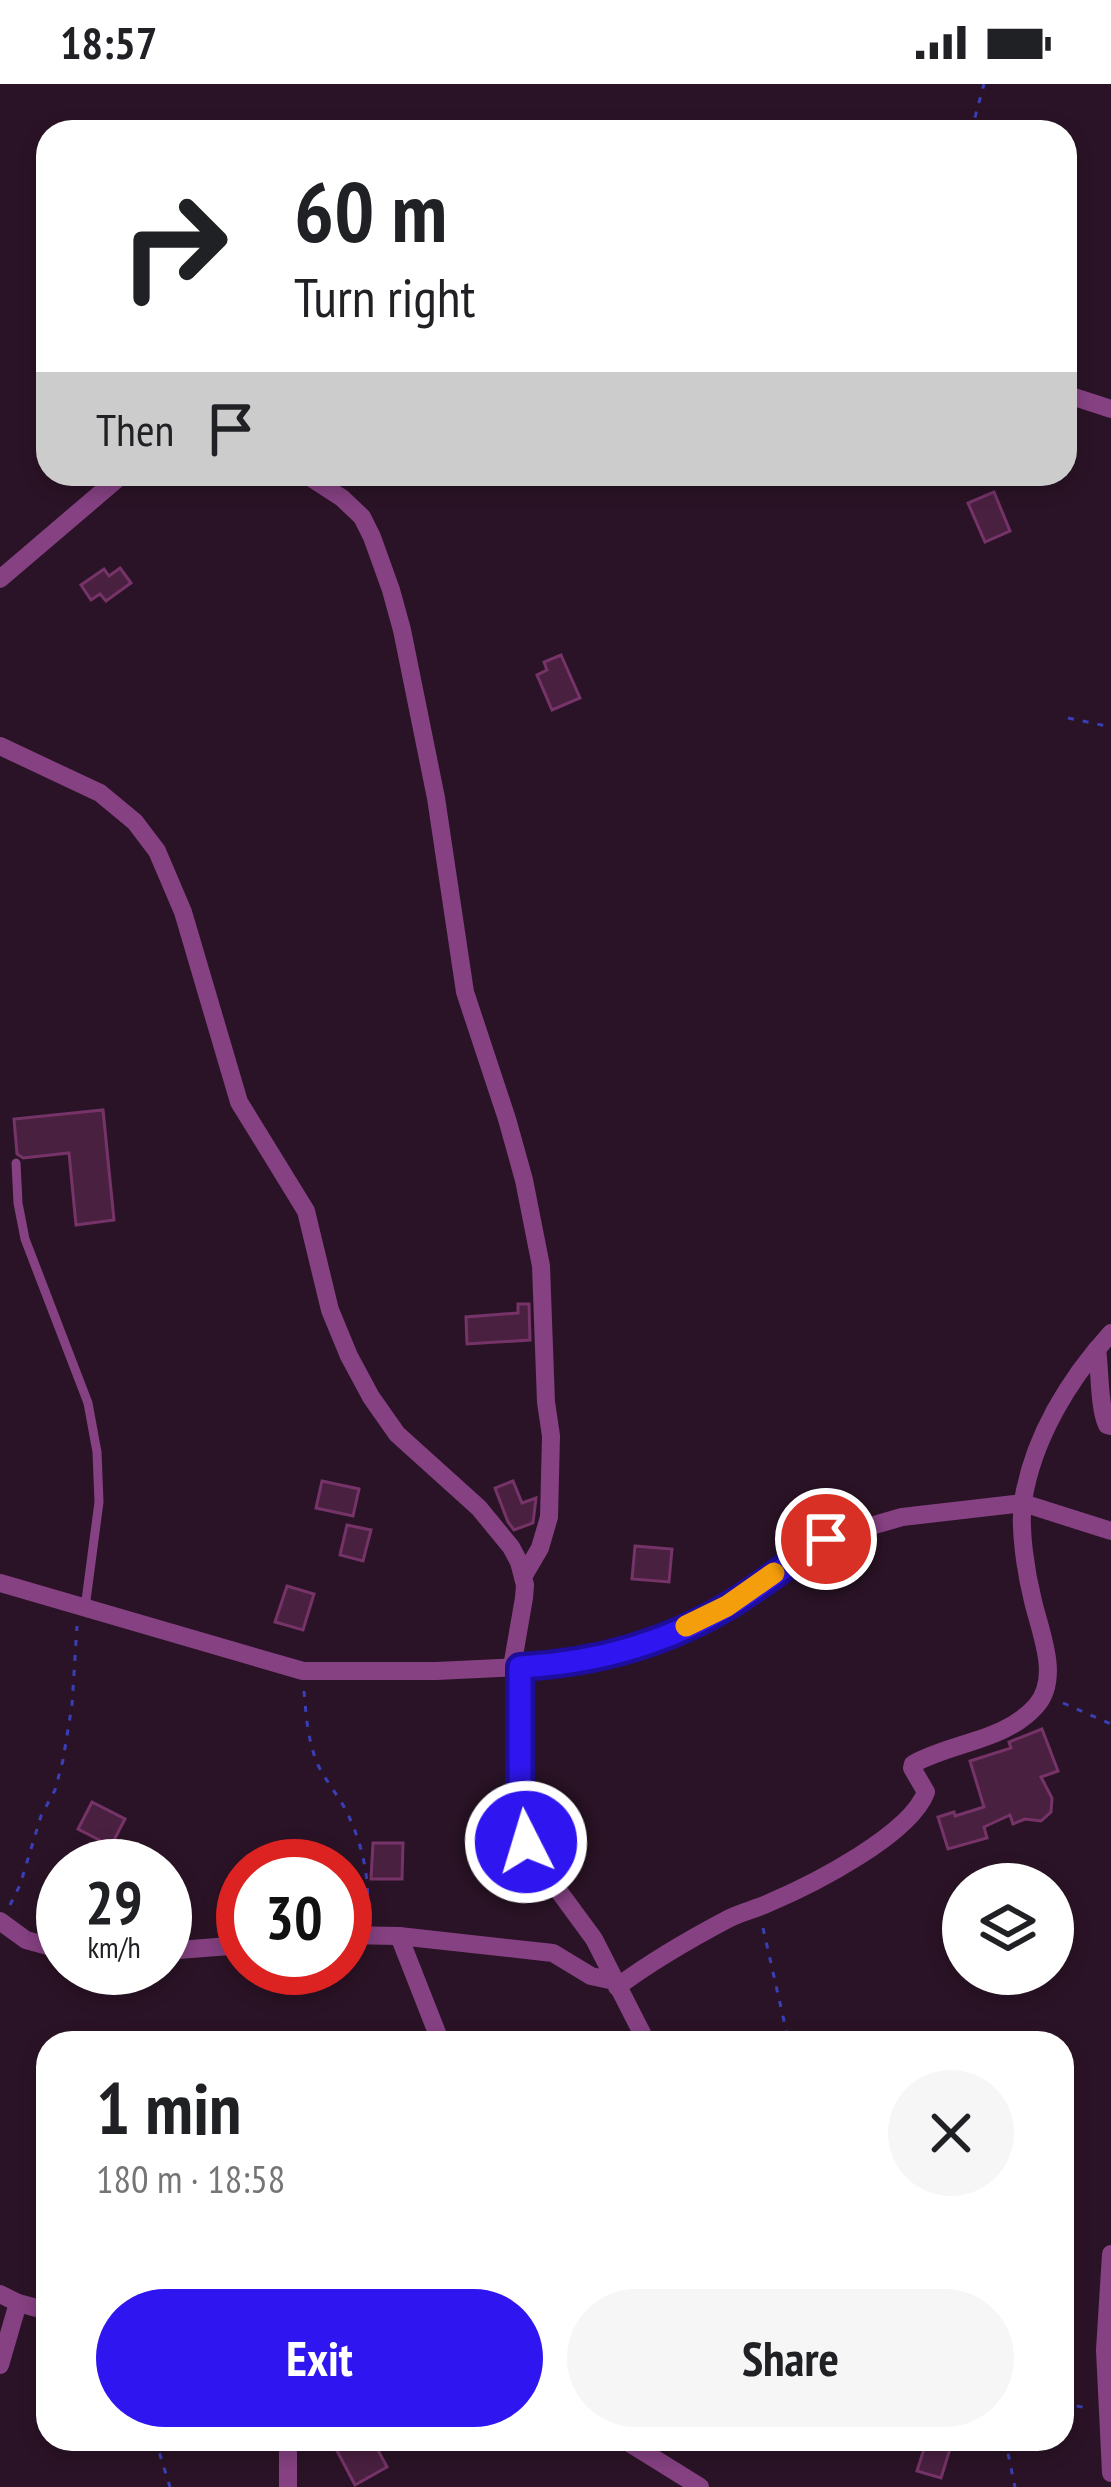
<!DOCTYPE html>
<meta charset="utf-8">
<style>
:root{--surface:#fff;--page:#f6f6f6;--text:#202124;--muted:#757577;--accent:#2f16f1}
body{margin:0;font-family:"PT Sans Narrow",sans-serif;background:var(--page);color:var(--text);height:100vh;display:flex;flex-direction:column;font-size:45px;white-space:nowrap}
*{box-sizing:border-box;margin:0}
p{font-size:39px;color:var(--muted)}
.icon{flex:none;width:66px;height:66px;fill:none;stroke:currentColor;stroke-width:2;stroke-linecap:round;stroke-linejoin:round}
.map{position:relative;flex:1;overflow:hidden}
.panel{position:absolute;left:36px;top:1947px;width:1038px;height:420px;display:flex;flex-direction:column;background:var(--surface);border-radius:36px;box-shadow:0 6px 18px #0003}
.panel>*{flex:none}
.guide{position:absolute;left:36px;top:36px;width:1041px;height:366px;border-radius:36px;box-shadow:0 6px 18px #0003;background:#fff;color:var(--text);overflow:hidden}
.controls{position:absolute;left:942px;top:1779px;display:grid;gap:24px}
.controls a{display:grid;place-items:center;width:132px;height:132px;border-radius:50%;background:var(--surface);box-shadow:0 6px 18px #0003;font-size:60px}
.speed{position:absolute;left:36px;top:1755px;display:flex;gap:24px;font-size:60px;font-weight:700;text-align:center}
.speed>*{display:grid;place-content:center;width:156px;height:156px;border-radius:50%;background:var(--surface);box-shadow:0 6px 18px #0003;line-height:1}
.speed small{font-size:30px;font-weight:400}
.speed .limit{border:18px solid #d22;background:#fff;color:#111}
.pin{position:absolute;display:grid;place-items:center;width:102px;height:102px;color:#fff;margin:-51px;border:6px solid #fff;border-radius:50%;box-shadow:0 3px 12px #0007}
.me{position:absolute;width:132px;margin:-66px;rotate:355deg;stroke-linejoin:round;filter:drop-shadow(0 0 9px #0008)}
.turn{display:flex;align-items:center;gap:42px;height:252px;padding:0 60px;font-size:54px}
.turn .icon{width:156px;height:156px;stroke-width:2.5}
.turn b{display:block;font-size:84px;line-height:102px}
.then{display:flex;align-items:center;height:114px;padding:0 60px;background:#0003;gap:24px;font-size:45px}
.round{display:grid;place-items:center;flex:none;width:126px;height:126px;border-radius:63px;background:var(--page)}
.summary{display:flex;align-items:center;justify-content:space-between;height:204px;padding:0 60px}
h1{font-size:72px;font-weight:600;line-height:90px}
.primary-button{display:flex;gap:24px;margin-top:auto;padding:24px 60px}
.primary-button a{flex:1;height:138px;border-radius:72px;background:var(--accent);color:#fff;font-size:48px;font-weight:600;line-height:138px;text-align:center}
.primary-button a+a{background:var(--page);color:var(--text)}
.status{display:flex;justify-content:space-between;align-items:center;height:84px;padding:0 60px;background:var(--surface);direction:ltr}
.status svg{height:33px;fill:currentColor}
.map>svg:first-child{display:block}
.building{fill:#4a2041;stroke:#753367;stroke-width:3}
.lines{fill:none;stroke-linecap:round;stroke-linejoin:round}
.path{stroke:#393fb6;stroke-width:3;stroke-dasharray:6 9;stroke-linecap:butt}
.lane{stroke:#864183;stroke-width:9}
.street{stroke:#864183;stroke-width:18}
.route-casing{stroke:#1f0e9d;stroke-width:30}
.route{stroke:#2f16f1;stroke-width:21}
.slow{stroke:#f59e0b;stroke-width:21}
</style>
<div class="status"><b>18:57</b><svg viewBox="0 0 49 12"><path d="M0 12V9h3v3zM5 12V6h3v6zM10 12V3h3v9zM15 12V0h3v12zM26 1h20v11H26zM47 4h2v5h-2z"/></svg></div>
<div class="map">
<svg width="1111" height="2403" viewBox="0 0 1111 2403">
<rect width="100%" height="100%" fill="#2a1326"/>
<g class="building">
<polygon points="994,408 1010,447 985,458 968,419"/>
<polygon points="120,484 131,499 106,517 100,510 91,516 81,501 104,485 109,492"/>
<polygon points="561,571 580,614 552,626 537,591 547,586 544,578"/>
<polygon points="103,1026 114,1136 76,1141 69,1069 23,1074 17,1070 14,1035"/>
<polygon points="518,1220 529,1220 530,1256 467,1260 466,1233 518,1229"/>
<polygon points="322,1397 359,1405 353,1432 316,1424"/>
<polygon points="513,1397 522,1419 536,1414 533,1439 514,1446 508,1438 495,1404"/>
<polygon points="347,1441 371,1446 363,1477 340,1471"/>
<polygon points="635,1462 672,1465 669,1498 632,1495"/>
<polygon points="287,1502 314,1510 303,1546 275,1538"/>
<polygon points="1042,1645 1058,1687 1041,1693 1052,1714 1051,1728 1041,1737 1025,1735 1013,1740 1010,1731 984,1743 987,1754 948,1765 938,1733 954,1728 955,1732 984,1723 970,1677 1011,1664 1009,1658"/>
<polygon points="92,1718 125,1735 111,1762 78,1745"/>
<polygon points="373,1759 403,1759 402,1795 371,1795"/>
<polygon points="349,2355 372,2355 387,2383 355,2401 335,2363"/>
<polygon points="927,2355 951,2362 941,2394 917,2387"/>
</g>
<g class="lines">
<g class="path">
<polyline points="971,48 984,0"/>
<polyline points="1068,634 1111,643"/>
<path d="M304,1607C306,1632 308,1658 318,1681C325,1695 335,1708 343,1721C360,1751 372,1796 366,1830"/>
<polyline points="1063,1619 1111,1640"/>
<polyline points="10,1821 20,1801 41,1732 55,1706 63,1676 72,1621 77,1542"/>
<polyline points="763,1844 789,1959"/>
<polyline points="1062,2319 1087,2324"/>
<polyline points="155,2355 170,2403"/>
<polyline points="1005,2355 1015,2403"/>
</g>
<polyline class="lane" points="16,1079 18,1119 25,1155 88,1319 97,1368 99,1418 85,1524"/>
<g class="street">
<polyline points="1065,310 1111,325"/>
<polyline points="305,390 342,414 362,433 372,453 391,506 402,546 436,714 465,908 507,1035 524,1096 541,1182 546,1318 551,1352 549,1433 540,1464 523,1493"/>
<polyline points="0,495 123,390"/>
<polyline points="0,662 100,709 135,738 157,767 183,828 239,1018 306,1127 330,1226 349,1272 371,1313 397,1350 479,1424 511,1463 519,1478 525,1501 524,1514 512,1583"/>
<path d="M1097,1265C1100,1285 1099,1325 1107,1341L1111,1342"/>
<polyline points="0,1499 303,1587 436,1587 566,1581 608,1573 641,1562 727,1522 826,1455 902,1433 1023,1419 1111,1447"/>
<polyline points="520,1583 520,1743 533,1772 594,1855 647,1959"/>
<polyline points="0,1837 26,1856 63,1866"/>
<polyline points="345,1851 399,1852 553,1869 591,1892 614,1897"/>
<polyline points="399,1852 441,1959"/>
<polyline points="165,1867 243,1861"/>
<path d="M617,1903C652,1877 690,1855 728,1835C741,1828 757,1825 771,1818C813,1800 910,1751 926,1708L912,1684L913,1680C952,1658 1005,1657 1036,1622C1061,1594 1040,1548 1033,1517C1026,1489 1019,1445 1023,1417C1033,1354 1069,1295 1111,1249"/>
<polyline points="1111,2170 1105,2266 1111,2389"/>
<polyline points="0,2210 18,2219 48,2227"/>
<polyline points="0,2281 18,2219"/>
<polyline points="623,2355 700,2403"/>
<polyline points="288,2403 288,2355"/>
</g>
</g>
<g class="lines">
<g class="route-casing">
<path id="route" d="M526,1758L520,1742V1583C596,1579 668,1559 733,1519C765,1499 794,1475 826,1455"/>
</g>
<use href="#route" class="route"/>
<polyline class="slow" points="686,1542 727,1522 774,1489"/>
</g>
</svg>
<div class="controls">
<a><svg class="icon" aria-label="layers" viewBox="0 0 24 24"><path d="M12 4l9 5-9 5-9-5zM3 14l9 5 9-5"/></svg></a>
</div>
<div class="speed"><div>29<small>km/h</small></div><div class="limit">30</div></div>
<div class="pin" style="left:826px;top:1455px;background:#d93025"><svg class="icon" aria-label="arrive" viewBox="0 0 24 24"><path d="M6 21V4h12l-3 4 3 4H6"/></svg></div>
<svg class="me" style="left:526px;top:1758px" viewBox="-20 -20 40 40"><circle r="17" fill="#2f16f1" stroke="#fff" stroke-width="3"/><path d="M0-11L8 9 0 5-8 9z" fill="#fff"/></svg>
<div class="guide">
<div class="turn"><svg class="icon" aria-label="right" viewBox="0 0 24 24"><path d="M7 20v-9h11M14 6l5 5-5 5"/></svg><div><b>60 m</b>Turn right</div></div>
<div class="then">Then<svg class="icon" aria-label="arrive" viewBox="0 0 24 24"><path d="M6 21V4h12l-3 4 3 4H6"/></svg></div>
</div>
<section class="panel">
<div class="summary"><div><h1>1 min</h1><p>180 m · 18:58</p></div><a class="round"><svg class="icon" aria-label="close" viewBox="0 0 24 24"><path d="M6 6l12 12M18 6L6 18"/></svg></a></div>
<div class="primary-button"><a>Exit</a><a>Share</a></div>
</section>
</div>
